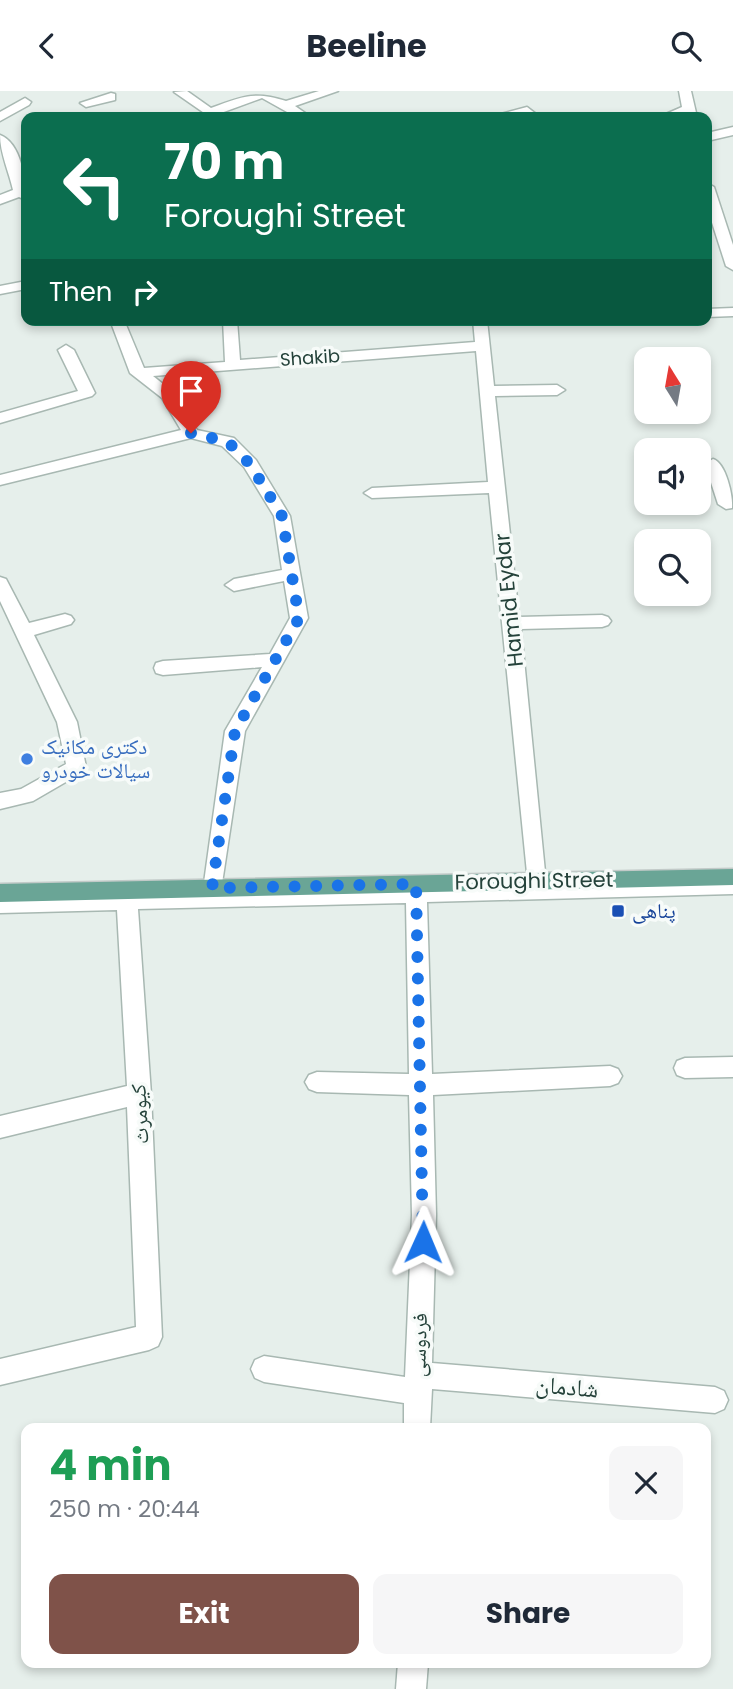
<!DOCTYPE html>
<meta charset="utf-8">
<style>
:root{--surface:#fff;--page:#f6f6f7;--text:#1f2937;--muted:#747a83;--accent:#7f5249}
body{margin:0;font-family:Poppins,"Noto Naskh Arabic",sans-serif;background:var(--page);color:var(--text);height:100vh;display:flex;flex-direction:column;font-size:26px;white-space:nowrap}
*{box-sizing:border-box;margin:0}
p{font-size:23px;color:var(--muted)}
.icon{flex:none;width:38px;height:38px;fill:none;stroke:currentColor;stroke-width:2;stroke-linecap:round;stroke-linejoin:round}
.map{position:relative;flex:1;overflow:hidden}
.sheet{position:absolute;left:21px;top:1332px;width:690px;height:245px;display:flex;flex-direction:column;background:var(--surface);border-radius:14px;box-shadow:0 4px 10px #0003}
.sheet>*{flex:none}
.guide{position:absolute;left:21px;top:21px;width:691px;height:214px;border-radius:14px;box-shadow:0 4px 10px #0003;background:#0b6e4f;color:#fff;overflow:hidden}
.needle{width:46px;rotate:349deg}
.fabs{position:absolute;left:634px;top:256px;display:grid;gap:14px}
.fabs a{display:grid;place-items:center;width:77px;height:77px;border-radius:14px;background:var(--surface);box-shadow:0 4px 10px #0003;font-size:35px}
.pin{position:absolute;display:grid;place-items:center;width:60px;height:60px;color:#fff;margin:-72px -30px;border-radius:50% 50% 50% 0;rotate:-45deg;box-shadow:0 0 7px #0007}
.pin .icon{rotate:45deg}
.me{position:absolute;width:77px;margin:-38px;rotate:1deg;stroke-linejoin:round;filter:drop-shadow(0 0 5px #0008)}
.turn{display:flex;align-items:center;gap:24px;height:147px;padding:0 28px;font-size:32px}
.turn .icon{width:91px;height:91px;stroke-width:2.5}
.turn b{display:block;font-size:49px;line-height:60px}
.then{display:flex;align-items:center;height:66px;padding:0 28px;background:#0003;gap:14px;font-size:26px}
.round{display:grid;place-items:center;flex:none;width:74px;height:74px;border-radius:14px;background:var(--page)}
.summary{display:flex;align-items:center;justify-content:space-between;height:119px;padding:0 28px}
h1{font-size:42px;font-weight:700;line-height:52px;color:#1e9e55}
.action{display:flex;gap:14px;margin-top:auto;padding:14px 28px}
.action a{flex:1;height:80px;border-radius:14px;background:var(--accent);color:#fff;font-size:28px;font-weight:700;line-height:80px;text-align:center}
.action a+a{background:var(--page);color:var(--text)}
header{display:flex;justify-content:space-between;align-items:center;height:91px;padding:0 28px;background:var(--surface);font-size:32px;font-weight:700}
.map>svg:first-child{display:block}
.lines{fill:none;stroke-linecap:round;stroke-linejoin:round}
.minor-casing{stroke:#a8b8b2;stroke-width:3}
.major-casing{stroke:#c2cac8;stroke-width:3}
.minor{fill:#fff;fill-rule:evenodd}
.major{fill:#6aa596;fill-rule:evenodd}
.route{stroke:#1a73e8;stroke-width:12;stroke-dasharray:0 21.6}
.shop-dot{fill:#3f7fe0;stroke:#f7fbf9;stroke-width:2.5}
.transit-dot{fill:#1a4fb4;stroke:#f7fbf9;stroke-width:2.5}
.labels{text-anchor:middle;stroke-width:7;stroke-linejoin:round;paint-order:stroke}
.far-street-label{font-size:18px;fill:#24423a;stroke:#f7fbf9}
.street-label{font-size:21px;fill:#24423a;stroke:#f7fbf9}
.shop-label{font-size:21px;fill:#366cbe;stroke:#f7fbf9;text-anchor:start}
.transit-label{font-size:21px;fill:#164399;stroke:#f7fbf9;text-anchor:start}
.near-street-label{font-size:24px;fill:#24423a;stroke:#f7fbf9}
</style>
<header><svg class="icon" aria-label="back" viewBox="0 0 24 24"><path d="M15 5l-7 7 7 7"/></svg>Beeline<svg class="icon" aria-label="search" viewBox="0 0 24 24"><circle cx="10" cy="10" r="6"/><path d="M15 15l6 6"/></svg></header>
<div class="map">
<svg width="733" height="1598" viewBox="0 0 733 1598">
<rect width="100%" height="100%" fill="#e6efeb"/>
<g class="lines">
<g class="minor-casing">
<g id="minor">
<path d="M187,0L211,17C243,5 255,0 286,10L319,0H338L295,15L311,26H296L262,7L210,26L174,1Z"/>
<polygon points="679,0 691,0 697,26 685,26 684,23 659,26 682,16"/>
<polygon points="111,2 115,3 115,9 86,16 80,12"/>
<polygon points="25,7 31,11 29,14 0,30 0,21"/>
<polygon points="527,16 540,26 499,26 501,23"/>
<polygon points="733,36 733,44 707,50 707,42"/>
<path d="M0,44C21,52 26,89 26,109L19,106L0,113V104L13,99C9,81 0,62 0,44Z"/>
<polygon points="707,92 714,96 733,154 733,179 726,175 707,116"/>
<polygon points="26,190 26,198 0,203 0,195"/>
<polygon points="733,217 733,225 707,226 707,218"/>
<path d="M110,229H124L144,277L225,271L223,229H237L240,269L475,251L473,229H487L494,295L557,294L565,299L557,304L495,305L519,526L602,524L608,526L611,530L608,534L602,536L521,538L546,791L733,787V803L427,811L432,983L610,975L618,978L622,985L618,992L610,995L433,1004L436,1124L432,1272L715,1296L724,1300L728,1309L724,1318L715,1322L432,1298L430,1337H404V1312L264,1291L255,1287L251,1278L255,1269L264,1265L405,1286L412,1124L409,1004L317,1001L309,998L305,991L309,984L317,981L409,983L406,812L138,818L151,1003L162,1246L158,1255L149,1259L0,1294V1268L136,1236L127,1016L0,1047V1025L127,995L117,819L0,822V804L116,802L119,793L126,791L133,793L137,801L203,799L225,640L262,576L163,584L156,582L154,577L156,572L163,570L270,563L290,527L284,490L234,500L225,494L234,488L282,479L274,425L244,376L222,355L191,347L0,394V384L181,339L162,307L130,282ZM476,260L488,391L372,397L364,402L372,407L489,402L528,792L426,794L423,787L416,785L409,787L406,795L221,799L245,640L308,527L290,425L256,369L234,347L197,339L173,301L153,285Z"/>
<polygon points="66,254 74,259 95,302 92,305 0,332 0,322 78,300 58,259"/>
<path d="M713,368C726,372 733,405 732,417L726,418L718,413L705,373Z"/>
<polygon points="0,486 6,488 29,532 65,523 71,525 74,529 71,533 34,544 77,631 86,676 83,681 33,710 0,718 0,702 21,698 66,673 57,631 0,510"/>
<polygon points="733,966 733,986 685,987 677,984 674,977 677,970 685,967"/>
<polygon points="398,1572 428,1572 426,1598 396,1598"/>
</g>
</g>
<g class="major-casing">
<polygon id="major" points="733,778 733,794 0,811 0,793"/>
</g>
<use href="#minor" class="minor"/>
<use href="#major" class="major"/>
</g>
<g class="lines">
<polyline class="route" points="191,342 228,351 250,373 282,425 299,527 235,640 212,797 416,793 423,1151"/>
</g>
<circle class="shop-dot" cx="27" cy="668" r="7"/>
<rect class="transit-dot" x="611" y="813" width="14" height="14" rx="3.5"/>
<g class="labels">
<g class="far-street-label">
<text transform="translate(310 267) rotate(-4)" y="6">Shakib</text>
</g>
<g class="street-label">
<text transform="translate(509 509) rotate(-96)" y="7">Hamid Eydar</text>
<text transform="translate(534 790) rotate(-1)" y="7">Foroughi Street</text>
<text transform="translate(140 1023) rotate(-93)" y="7">کیومرث</text>
<text transform="translate(419 1254) rotate(-88)" y="7">فردوسی</text>
</g>
<g class="shop-label">
<text x="41" y="663">دکتری مکانیک<tspan x="41" dy="24">سیالات خودرو</tspan></text>
</g>
<g class="transit-label">
<text x="632" y="827">پناهی</text>
</g>
<g class="near-street-label">
<text transform="translate(567 1296) rotate(5)" y="8">شادمان</text>
</g>
</g>
</svg>
<div class="fabs">
<a><svg class="needle" viewBox="-14 -14 28 28"><path d="M0-13l5 13h-10z" fill="#e53935"/><path d="M0 13l5-13h-10z" fill="#747a83"/></svg></a>
<a><svg class="icon" aria-label="sound" viewBox="0 0 24 24"><path d="M4 9h4l5-4v14l-5-4H4zM17 9q2 3 0 6"/></svg></a>
<a><svg class="icon" aria-label="search" viewBox="0 0 24 24"><circle cx="10" cy="10" r="6"/><path d="M15 15l6 6"/></svg></a>
</div>
<div class="pin" style="left:191px;top:342px;background:#d93025"><svg class="icon" aria-label="arrive" viewBox="0 0 24 24"><path d="M6 21V4h12l-3 4 3 4H6"/></svg></div>
<svg class="me" style="left:423px;top:1151px" viewBox="-20 -20 40 40"><path d="M0-17L14 15 0 8-14 15z" fill="#1a73e8" stroke="#fff" stroke-width="4"/></svg>
<div class="guide">
<div class="turn"><svg class="icon" aria-label="left" viewBox="0 0 24 24"><path d="M17 20v-9H6M10 6l-5 5 5 5"/></svg><div><b>70 m</b>Foroughi Street</div></div>
<div class="then">Then<svg class="icon" aria-label="right" viewBox="0 0 24 24"><path d="M7 20v-9h11M14 6l5 5-5 5"/></svg></div>
</div>
<section class="sheet">
<div class="summary"><div><h1>4 min</h1><p>250 m · 20:44</p></div><a class="round"><svg class="icon" aria-label="close" viewBox="0 0 24 24"><path d="M6 6l12 12M18 6L6 18"/></svg></a></div>
<div class="action"><a>Exit</a><a>Share</a></div>
</section>
</div>
